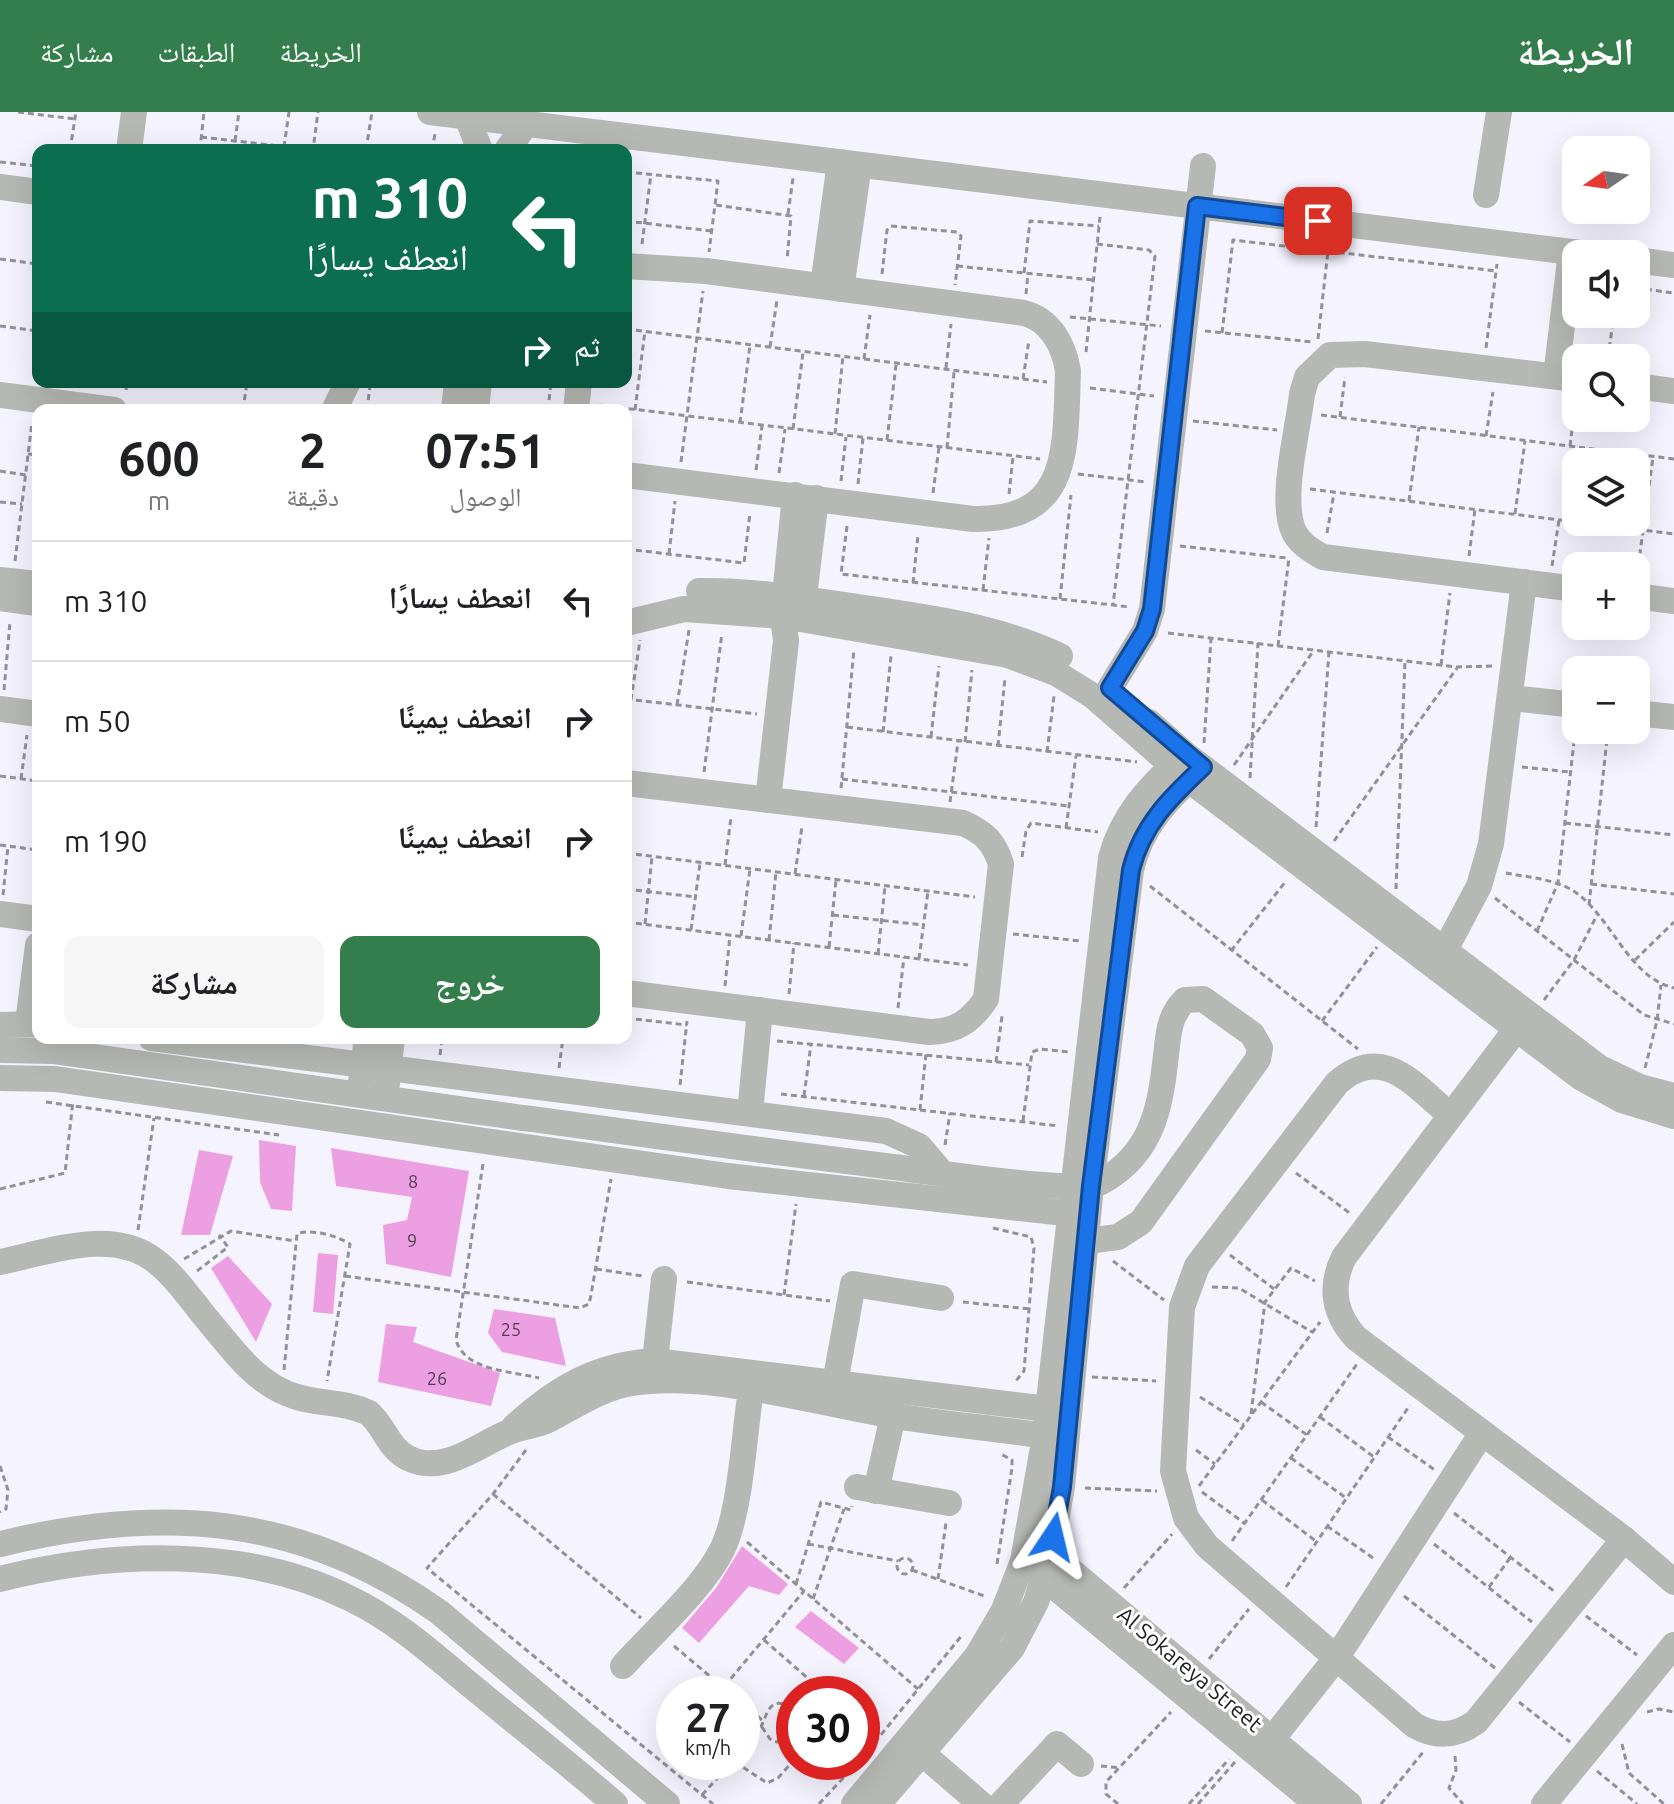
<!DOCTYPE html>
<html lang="ar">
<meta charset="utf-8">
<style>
:root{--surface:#fff;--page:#f6f6f6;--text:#202124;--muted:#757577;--line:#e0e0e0;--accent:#347e4d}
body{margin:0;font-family:Ubuntu,"Noto Naskh Arabic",sans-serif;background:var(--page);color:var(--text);direction:rtl;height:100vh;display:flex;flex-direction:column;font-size:30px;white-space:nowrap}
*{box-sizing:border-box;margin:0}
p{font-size:26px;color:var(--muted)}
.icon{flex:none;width:44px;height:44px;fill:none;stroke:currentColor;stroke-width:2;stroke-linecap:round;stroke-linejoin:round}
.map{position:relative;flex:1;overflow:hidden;direction:ltr}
.details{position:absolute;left:32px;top:292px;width:600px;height:640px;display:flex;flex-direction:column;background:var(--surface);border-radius:16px;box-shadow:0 8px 32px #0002;direction:rtl}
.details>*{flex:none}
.top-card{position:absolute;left:32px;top:32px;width:600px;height:244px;border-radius:16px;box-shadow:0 8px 32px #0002;direction:rtl;background:#0b6e4f;color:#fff;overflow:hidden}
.needle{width:52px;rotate:257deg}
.controls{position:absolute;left:1562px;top:24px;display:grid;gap:16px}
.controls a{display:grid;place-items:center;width:88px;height:88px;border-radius:16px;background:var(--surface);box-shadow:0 8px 32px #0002;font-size:40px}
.speed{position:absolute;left:656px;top:1564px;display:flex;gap:16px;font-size:40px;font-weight:700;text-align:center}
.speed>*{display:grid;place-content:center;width:104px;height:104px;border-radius:50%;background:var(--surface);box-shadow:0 8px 32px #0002;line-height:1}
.speed small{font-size:20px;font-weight:400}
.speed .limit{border:12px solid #d22;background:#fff;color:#111}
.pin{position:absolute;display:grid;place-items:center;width:68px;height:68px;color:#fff;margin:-34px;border-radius:16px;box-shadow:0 4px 12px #0006}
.me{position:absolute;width:88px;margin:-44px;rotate:10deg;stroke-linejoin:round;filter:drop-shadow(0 0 6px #0008)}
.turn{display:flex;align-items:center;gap:28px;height:168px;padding:0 32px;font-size:36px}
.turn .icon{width:104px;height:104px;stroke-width:2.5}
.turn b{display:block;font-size:56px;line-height:68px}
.then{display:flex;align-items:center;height:76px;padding:0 32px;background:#0003;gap:16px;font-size:30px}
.eta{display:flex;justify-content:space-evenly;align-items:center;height:136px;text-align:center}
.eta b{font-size:48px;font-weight:700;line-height:56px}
.cta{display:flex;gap:16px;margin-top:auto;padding:16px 32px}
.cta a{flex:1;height:92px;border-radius:16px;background:var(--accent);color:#fff;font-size:32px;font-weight:700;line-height:92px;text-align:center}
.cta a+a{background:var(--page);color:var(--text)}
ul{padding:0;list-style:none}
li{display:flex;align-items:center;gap:24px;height:120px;padding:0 32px;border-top:2px solid var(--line)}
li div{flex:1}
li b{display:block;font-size:30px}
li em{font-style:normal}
header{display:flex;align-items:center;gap:48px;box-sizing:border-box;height:112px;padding:0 40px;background:var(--accent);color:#fff}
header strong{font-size:38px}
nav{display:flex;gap:44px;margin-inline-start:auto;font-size:28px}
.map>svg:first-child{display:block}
.building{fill:#eca0e1}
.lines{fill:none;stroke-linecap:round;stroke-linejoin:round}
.path{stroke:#929198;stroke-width:3;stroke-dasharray:6 4;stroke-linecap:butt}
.minor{stroke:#b6b8b3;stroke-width:26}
.route-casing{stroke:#114b97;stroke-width:20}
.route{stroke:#1a73e8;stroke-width:14}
.labels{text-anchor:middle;stroke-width:6;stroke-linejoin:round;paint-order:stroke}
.number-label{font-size:18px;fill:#513e50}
.street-label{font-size:22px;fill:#1d1d20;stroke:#fff}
</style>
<header>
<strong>الخريطة</strong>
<nav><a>الخريطة</a><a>الطبقات</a><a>مشاركة</a></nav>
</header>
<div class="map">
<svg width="1674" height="1692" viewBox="0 0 1674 1692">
<rect width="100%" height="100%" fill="#f5f3fe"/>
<g class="building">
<polygon points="259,1028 296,1034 292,1099 271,1097 260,1070"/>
<polygon points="331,1036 469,1059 451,1165 386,1152 383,1113 407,1108 412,1085 336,1074"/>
<polygon points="199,1038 233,1044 210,1123 181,1123"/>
<polygon points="318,1141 338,1143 333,1202 313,1200"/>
<polygon points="228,1144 272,1192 256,1230 211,1156"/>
<polygon points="494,1197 555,1206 566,1254 502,1240 488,1221"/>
<polygon points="386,1212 417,1215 413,1230 500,1261 491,1294 378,1270"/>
<polygon points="742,1434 788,1472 779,1483 749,1474 699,1531 682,1516 716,1476"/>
<polygon points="811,1499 859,1536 844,1552 795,1515"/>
</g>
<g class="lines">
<g class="path">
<polyline points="18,0 75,7"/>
<polyline points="201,25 313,38 318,0"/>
<polyline points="235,29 239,0"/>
<polyline points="284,35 289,0"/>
<polyline points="70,38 76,0"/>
<polyline points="200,38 204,0"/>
<polyline points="366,38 372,0"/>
<polyline points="432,38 435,22"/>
<polyline points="0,50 38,54"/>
<polyline points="626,60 718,69 709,140"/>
<polyline points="716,93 791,104 787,148"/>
<polyline points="788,102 793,66"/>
<polyline points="626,109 712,119"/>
<polyline points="642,132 651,62"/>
<polyline points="1097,132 1149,138 1155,144 1113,493"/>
<polyline points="0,147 38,152"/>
<polyline points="957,154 1093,168"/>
<polyline points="1024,161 1030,109 1099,114"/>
<polyline points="882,162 887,118 891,114 957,120 961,124 955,173"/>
<polyline points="1636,176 1674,181"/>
<polyline points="1026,182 1028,161"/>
<polyline points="1070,205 1161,214"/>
<polyline points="626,213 630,177"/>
<polyline points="0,214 38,219"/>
<polyline points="626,217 1047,270"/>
<polyline points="34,218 38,192"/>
<polyline points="1205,219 1313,230"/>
<polyline points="1222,221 1233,128 1496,159"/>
<polyline points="1318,227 1328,139"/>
<polyline points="770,235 777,188"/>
<polyline points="1486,236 1497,152"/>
<polyline points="1086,240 1100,105"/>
<polyline points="1608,246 1614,202"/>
<polyline points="864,247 870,203"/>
<polyline points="946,256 951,212"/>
<polyline points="1023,267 1029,228"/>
<polyline points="1090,276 1154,284"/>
<polyline points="126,278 127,270"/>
<polyline points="599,293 1040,347"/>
<polyline points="243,298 247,270"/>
<polyline points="367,298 370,274"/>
<polyline points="548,298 551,270"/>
<polyline points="635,298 645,219"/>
<polyline points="1321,303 1674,347"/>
<polyline points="1340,305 1345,265"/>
<polyline points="1193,309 1277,318"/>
<polyline points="740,311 750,233"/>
<polyline points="793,317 803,241"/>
<polyline points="835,322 843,244"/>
<polyline points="1486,324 1493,280"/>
<polyline points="887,328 896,253"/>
<polyline points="1570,334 1576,286"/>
<polyline points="947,336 954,260"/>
<polyline points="28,342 38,343"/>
<polyline points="681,350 703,179"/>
<polyline points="1599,350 1600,338"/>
<polyline points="756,358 762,314"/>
<polyline points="0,359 26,363"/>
<polyline points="779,361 785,317"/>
<polyline points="1078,362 1146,370"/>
<polyline points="841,369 846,325"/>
<polyline points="858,372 863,326"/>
<polyline points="1310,377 1576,410"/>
<polyline points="933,381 939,335"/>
<polyline points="1009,382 1013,345"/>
<polyline points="1409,389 1419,315"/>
<polyline points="0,390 22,392"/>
<polyline points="1515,402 1525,329"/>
<polyline points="1577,410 1674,422"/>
<polyline points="847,414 841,462 1130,495"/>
<polyline points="1327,421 1334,381"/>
<polyline points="1180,434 1287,446"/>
<polyline points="626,437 744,451 750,401"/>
<polyline points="669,442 675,389"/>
<polyline points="1469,444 1475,397"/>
<polyline points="15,449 32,310"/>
<polyline points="1552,454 1559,408"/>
<polyline points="1637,463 1653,345"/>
<polyline points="913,471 918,423"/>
<polyline points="983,478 989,426"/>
<polyline points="1060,487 1071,383"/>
<polyline points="1168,521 1457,555 1494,554"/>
<polyline points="1278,534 1289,446"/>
<polyline points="1441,553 1450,481"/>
<polyline points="4,578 10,510"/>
<polyline points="626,587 757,602"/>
<polyline points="631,588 640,528"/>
<polyline points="677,593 689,518"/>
<polyline points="847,615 1137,650"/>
<polyline points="883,620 891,544"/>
<polyline points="931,625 939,554"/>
<polyline points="965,630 972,558"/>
<polyline points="1204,631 1211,527"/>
<polyline points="998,634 1005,566"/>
<polyline points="1047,640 1054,584"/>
<polyline points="1234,653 1314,538"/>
<polyline points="1522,655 1570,660"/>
<polyline points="704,660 722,521"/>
<polyline points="0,664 38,669"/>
<polyline points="1250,666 1258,531"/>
<polyline points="21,667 27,623"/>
<polyline points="842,667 1069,694"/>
<polyline points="841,676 854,537"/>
<polyline points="950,690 958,630"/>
<polyline points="1565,711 1674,723"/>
<polyline points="1316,715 1329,540"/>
<polyline points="1066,716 1076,644"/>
<polyline points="1334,729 1457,556"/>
<polyline points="0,733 38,738"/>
<polyline points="626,741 975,785"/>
<polyline points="1022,745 1026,719 1031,711 1098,720"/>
<polyline points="725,753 731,705"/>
<path d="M1506,761C1527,765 1553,767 1572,778C1611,802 1627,865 1674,876"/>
<polyline points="795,762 802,714"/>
<polyline points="1591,772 1674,782"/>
<polyline points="1150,774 1358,937"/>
<polyline points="626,777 696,785"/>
<polyline points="1396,777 1405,549"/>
<polyline points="3,783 8,734"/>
<polyline points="1495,786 1644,903 1674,912"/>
<polyline points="1589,793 1608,618"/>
<polyline points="833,803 924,813"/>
<polyline points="626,810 968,853"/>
<polyline points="645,812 652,745"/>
<polyline points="691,818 700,751"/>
<polyline points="1537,819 1558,771 1576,612"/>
<polyline points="1013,822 1081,829"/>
<polyline points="741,824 750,757"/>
<polyline points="769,828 776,760"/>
<polyline points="829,835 836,768"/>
<polyline points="1231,839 1286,769"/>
<polyline points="878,842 885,774"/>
<polyline points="919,847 928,779"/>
<polyline points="1635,848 1674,810"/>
<polyline points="725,874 730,823"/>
<polyline points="789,882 794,831"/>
<polyline points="1544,888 1574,848 1597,803"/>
<polyline points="898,896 904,845"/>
<polyline points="626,906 687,913"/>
<polyline points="1322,909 1377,835"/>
<polyline points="777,929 1029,953"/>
<polyline points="440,943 442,926"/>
<polyline points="996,950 1002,904"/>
<polyline points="559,956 563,926"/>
<polyline points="1645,956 1657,909 1661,873"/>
<polyline points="680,973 687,909"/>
<polyline points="781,982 1059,1014"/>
<polyline points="804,984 811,932"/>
<polyline points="46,990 279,1023"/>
<polyline points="920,998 926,942"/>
<polyline points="1023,1009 1032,940 1040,937 1069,940"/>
<polyline points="945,1033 950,1001"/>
<path d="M483,1052L456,1228C465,1259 511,1259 539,1266"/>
<polyline points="1296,1061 1351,1102"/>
<polyline points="0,1077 65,1061 73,989"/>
<polyline points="993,1116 1031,1125 1034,1136 1024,1259 1015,1270"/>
<polyline points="138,1118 154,1006"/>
<polyline points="1230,1143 1274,1177"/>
<polyline points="184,1147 231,1119 295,1129"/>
<polyline points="1113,1149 1164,1188"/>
<polyline points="596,1157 643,1164"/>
<polyline points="197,1159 228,1135 219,1123"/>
<polyline points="345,1164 580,1196 589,1192 591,1183 611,1067"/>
<polyline points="687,1170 830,1189"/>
<polyline points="1212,1175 1239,1176 1312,1220"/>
<polyline points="784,1183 796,1092"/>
<polyline points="963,1190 1030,1197"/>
<path d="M284,1258L297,1122C310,1116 338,1124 350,1132L327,1269"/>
<polyline points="1092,1265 1156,1269"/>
<polyline points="1200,1285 1244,1313"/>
<polyline points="1261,1290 1307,1323"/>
<polyline points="1251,1302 1265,1190 1291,1156 1315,1169"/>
<polyline points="1320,1305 1374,1345"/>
<polyline points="1388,1325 1435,1358"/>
<polyline points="526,1338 493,1382 427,1456 713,1692"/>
<polyline points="1196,1338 1215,1352"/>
<polyline points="1291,1346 1346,1386"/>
<polyline points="0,1354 8,1378 6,1397 0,1400"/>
<polyline points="1199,1374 1320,1210"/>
<polyline points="1085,1376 1157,1379"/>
<polyline points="1202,1380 1244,1411"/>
<polyline points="493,1382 641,1506"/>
<polyline points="1262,1388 1317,1430"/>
<polyline points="1454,1401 1555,1480"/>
<polyline points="1327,1414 1376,1448"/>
<polyline points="1232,1429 1357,1252"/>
<polyline points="747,1430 918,1577"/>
<polyline points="808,1432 898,1449"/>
<polyline points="1434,1432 1532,1510"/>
<circle cx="905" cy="1454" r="8"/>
<polyline points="997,1452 1012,1356 1012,1348 999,1341"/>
<polyline points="912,1458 987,1485"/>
<polyline points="938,1467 946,1411"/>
<polyline points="796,1472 821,1390 851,1398 852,1394"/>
<polyline points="1286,1475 1410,1293"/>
<polyline points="1489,1475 1510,1446"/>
<polyline points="1124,1476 1172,1422"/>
<polyline points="1404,1484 1495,1556"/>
<polyline points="813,1487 844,1397"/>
<polyline points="1586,1504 1637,1543"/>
<polyline points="764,1528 826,1582"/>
<polyline points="674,1534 731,1582"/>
<polyline points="1209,1547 1249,1497"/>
<polyline points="718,1582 804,1479"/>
<polyline points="807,1582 815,1573"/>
<polyline points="1519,1590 1570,1630"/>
<polyline points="742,1591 762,1608"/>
<polyline points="1647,1600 1659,1597 1674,1600"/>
<polyline points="762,1615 770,1627 777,1630 794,1624"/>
<polyline points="1622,1632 1629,1661 1664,1692"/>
<path d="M742,1639C748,1632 754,1626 759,1618C768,1605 767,1580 794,1597"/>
<polyline points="1455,1644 1456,1658 1449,1676 1463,1692"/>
<polyline points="862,1646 963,1522"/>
<polyline points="735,1650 767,1671 778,1666 794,1648"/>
<polyline points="1101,1654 1121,1656"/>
<polyline points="1597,1659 1637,1692"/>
<polyline points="702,1683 732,1650"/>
<polyline points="819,1692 858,1650"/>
<polyline points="1118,1692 1106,1682 1106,1670 1171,1600"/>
<polyline points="1189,1692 1229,1647"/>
<polyline points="1198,1692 1235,1650"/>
<polyline points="1381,1692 1424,1639"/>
</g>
<g class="minor">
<polyline points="430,0 1588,142"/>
<polyline points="467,5 480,38"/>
<polyline points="129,38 134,0"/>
<polyline points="507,38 526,12"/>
<polyline points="0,75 38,80"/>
<polyline points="1486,83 1499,0"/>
<polyline points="1636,148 1674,153"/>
<path d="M626,154L706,159L1024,201C1051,208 1064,234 1068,259C1065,336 1072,409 973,407L626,363"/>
<polyline points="823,174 840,50"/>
<polyline points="841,177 859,53"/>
<polyline points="1556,264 1571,140"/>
<path d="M1576,267L1365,242L1330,243L1307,265L1302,282C1298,318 1281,381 1292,415C1297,430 1310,438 1323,445L1576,477"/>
<polyline points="1636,274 1674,279"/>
<polyline points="0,283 114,298"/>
<polyline points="334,298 348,270"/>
<polyline points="454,298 457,270"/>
<polyline points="476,298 479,270"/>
<polyline points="576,298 579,270"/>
<polyline points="0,468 38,472"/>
<path d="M699,479C752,478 805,487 858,495C927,505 996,514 1060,544"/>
<polyline points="1636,484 1674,489"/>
<polyline points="0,486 35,491"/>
<polyline points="802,501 816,386"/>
<polyline points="626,511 684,497 783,504 1008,543 1056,561 1093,584 1189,668 1580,965 1622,988 1674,1004"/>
<polyline points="1110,576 1145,519 1152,497 1203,54"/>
<polyline points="1511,586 1576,593"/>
<polyline points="0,597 38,602"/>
<polyline points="1636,601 1674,605"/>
<polyline points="1149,610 1185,642 1600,956 1640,975 1674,984"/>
<path d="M626,671L963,711C985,721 994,730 1001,752L986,887C971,909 956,920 929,920L626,881"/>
<polyline points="768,688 786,529 783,504 795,383"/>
<polyline points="0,802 38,807"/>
<polyline points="1445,838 1479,774 1491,732 1524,470"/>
<polyline points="28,911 38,833"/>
<polyline points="0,913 38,912"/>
<path d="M1517,916L1344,1145C1329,1175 1334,1202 1356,1226L1624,1427L1674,1470"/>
<polyline points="151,926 886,1019 919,1034 941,1060"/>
<path d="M0,938L53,939C333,979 613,1020 893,1055C930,1059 1075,1084 1101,1070C1156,1040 1161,990 1167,934C1169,916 1171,902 1185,888L1203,887L1252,922L1260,936L1258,947L1141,1110L1118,1125L1087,1129"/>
<polyline points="0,966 55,967 728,1064 1083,1103"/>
<polyline points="361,970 367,926"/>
<polyline points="387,971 392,926"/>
<polyline points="750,1001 760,898"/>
<path d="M1449,1002C1413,972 1382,931 1337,971L1197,1154L1182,1195L1173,1359L1186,1406L1207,1434L1414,1613C1436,1626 1455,1625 1476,1610L1624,1427"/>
<path d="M0,1150C47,1141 111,1115 154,1148C176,1164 193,1191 211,1212C228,1232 244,1254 265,1269C303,1297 335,1285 369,1301C384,1314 389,1337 408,1346C443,1364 479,1332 509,1320C522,1314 537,1314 550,1307C577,1293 601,1276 632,1271C708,1259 813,1290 889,1303C941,1312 993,1316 1045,1324"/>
<polyline points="655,1249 664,1167"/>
<polyline points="835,1271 853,1172 941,1186"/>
<path d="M514,1315C556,1276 598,1252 655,1249L1048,1297"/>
<polyline points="857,1375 949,1391"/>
<polyline points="876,1379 893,1304"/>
<path d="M0,1432C162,1393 300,1402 439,1500L667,1692"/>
<polyline points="1039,1432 1349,1692"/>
<polyline points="1032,1456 1317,1692"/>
<path d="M0,1467C112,1439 246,1434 351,1487C397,1509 435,1544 474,1576C521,1615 569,1652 615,1692"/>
<path d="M623,1554C654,1519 703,1477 723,1436C741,1397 744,1322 751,1278"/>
<polyline points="1273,1626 1337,1545 1482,1321"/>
<polyline points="923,1642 981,1692"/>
<path d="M854,1692L977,1544L1004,1498L1023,1449L1045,1324L1111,746C1122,703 1150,674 1183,644"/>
<path d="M878,1692L1012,1536L1036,1490L1048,1453L1062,1375L1091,1074L1131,758C1141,714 1167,688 1199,658"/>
<polyline points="1001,1692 1057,1632 1081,1652"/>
<polyline points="1544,1692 1674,1533"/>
</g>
</g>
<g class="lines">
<g class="route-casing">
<path id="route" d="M1053,1425L1062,1375L1091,1074L1131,758C1142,713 1170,686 1203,655L1110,576L1145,519L1152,497L1197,94L1318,109"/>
</g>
<use href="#route" class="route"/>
</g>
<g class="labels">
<g class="number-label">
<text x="413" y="1076">8</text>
<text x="412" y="1135">9</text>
<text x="511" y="1224">25</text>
<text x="437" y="1273">26</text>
</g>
<g class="street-label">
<text transform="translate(1190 1557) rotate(40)" y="8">Al Sokareya Street</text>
</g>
</g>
</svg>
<div class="controls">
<a><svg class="needle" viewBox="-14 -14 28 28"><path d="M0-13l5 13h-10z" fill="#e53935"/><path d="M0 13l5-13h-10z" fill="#757577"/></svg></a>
<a><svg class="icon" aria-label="sound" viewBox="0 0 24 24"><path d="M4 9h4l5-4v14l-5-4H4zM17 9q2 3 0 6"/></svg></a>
<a><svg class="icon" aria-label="search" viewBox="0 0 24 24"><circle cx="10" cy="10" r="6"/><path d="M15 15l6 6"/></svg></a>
<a><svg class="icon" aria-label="layers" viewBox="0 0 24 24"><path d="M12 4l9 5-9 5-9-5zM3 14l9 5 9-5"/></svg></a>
<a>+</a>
<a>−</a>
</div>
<div class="speed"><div>27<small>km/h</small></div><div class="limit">30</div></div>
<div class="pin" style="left:1318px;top:109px;background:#d93025"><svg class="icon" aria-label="arrive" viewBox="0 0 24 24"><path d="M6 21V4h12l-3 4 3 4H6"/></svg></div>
<svg class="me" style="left:1053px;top:1425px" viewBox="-20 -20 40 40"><path d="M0-17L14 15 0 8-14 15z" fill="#1a73e8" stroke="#fff" stroke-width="4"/></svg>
<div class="top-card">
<div class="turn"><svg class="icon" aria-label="left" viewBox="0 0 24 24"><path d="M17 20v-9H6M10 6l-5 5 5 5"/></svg><div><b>310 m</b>انعطف يسارًا</div></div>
<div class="then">ثم<svg class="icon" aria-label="right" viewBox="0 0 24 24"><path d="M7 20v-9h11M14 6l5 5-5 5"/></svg></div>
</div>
<section class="details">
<div class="eta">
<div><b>07:51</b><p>الوصول</p></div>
<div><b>2</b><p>دقيقة</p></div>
<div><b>600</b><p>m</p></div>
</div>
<ul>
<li><svg class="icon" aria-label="left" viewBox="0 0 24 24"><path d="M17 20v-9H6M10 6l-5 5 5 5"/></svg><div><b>انعطف يسارًا</b></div><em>310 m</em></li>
<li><svg class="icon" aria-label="right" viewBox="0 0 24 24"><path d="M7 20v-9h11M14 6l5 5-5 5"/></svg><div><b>انعطف يمينًا</b></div><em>50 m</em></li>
<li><svg class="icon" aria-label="right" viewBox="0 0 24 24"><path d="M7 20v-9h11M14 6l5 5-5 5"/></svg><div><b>انعطف يمينًا</b></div><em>190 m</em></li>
</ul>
<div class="cta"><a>خروج</a><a>مشاركة</a></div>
</section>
</div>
